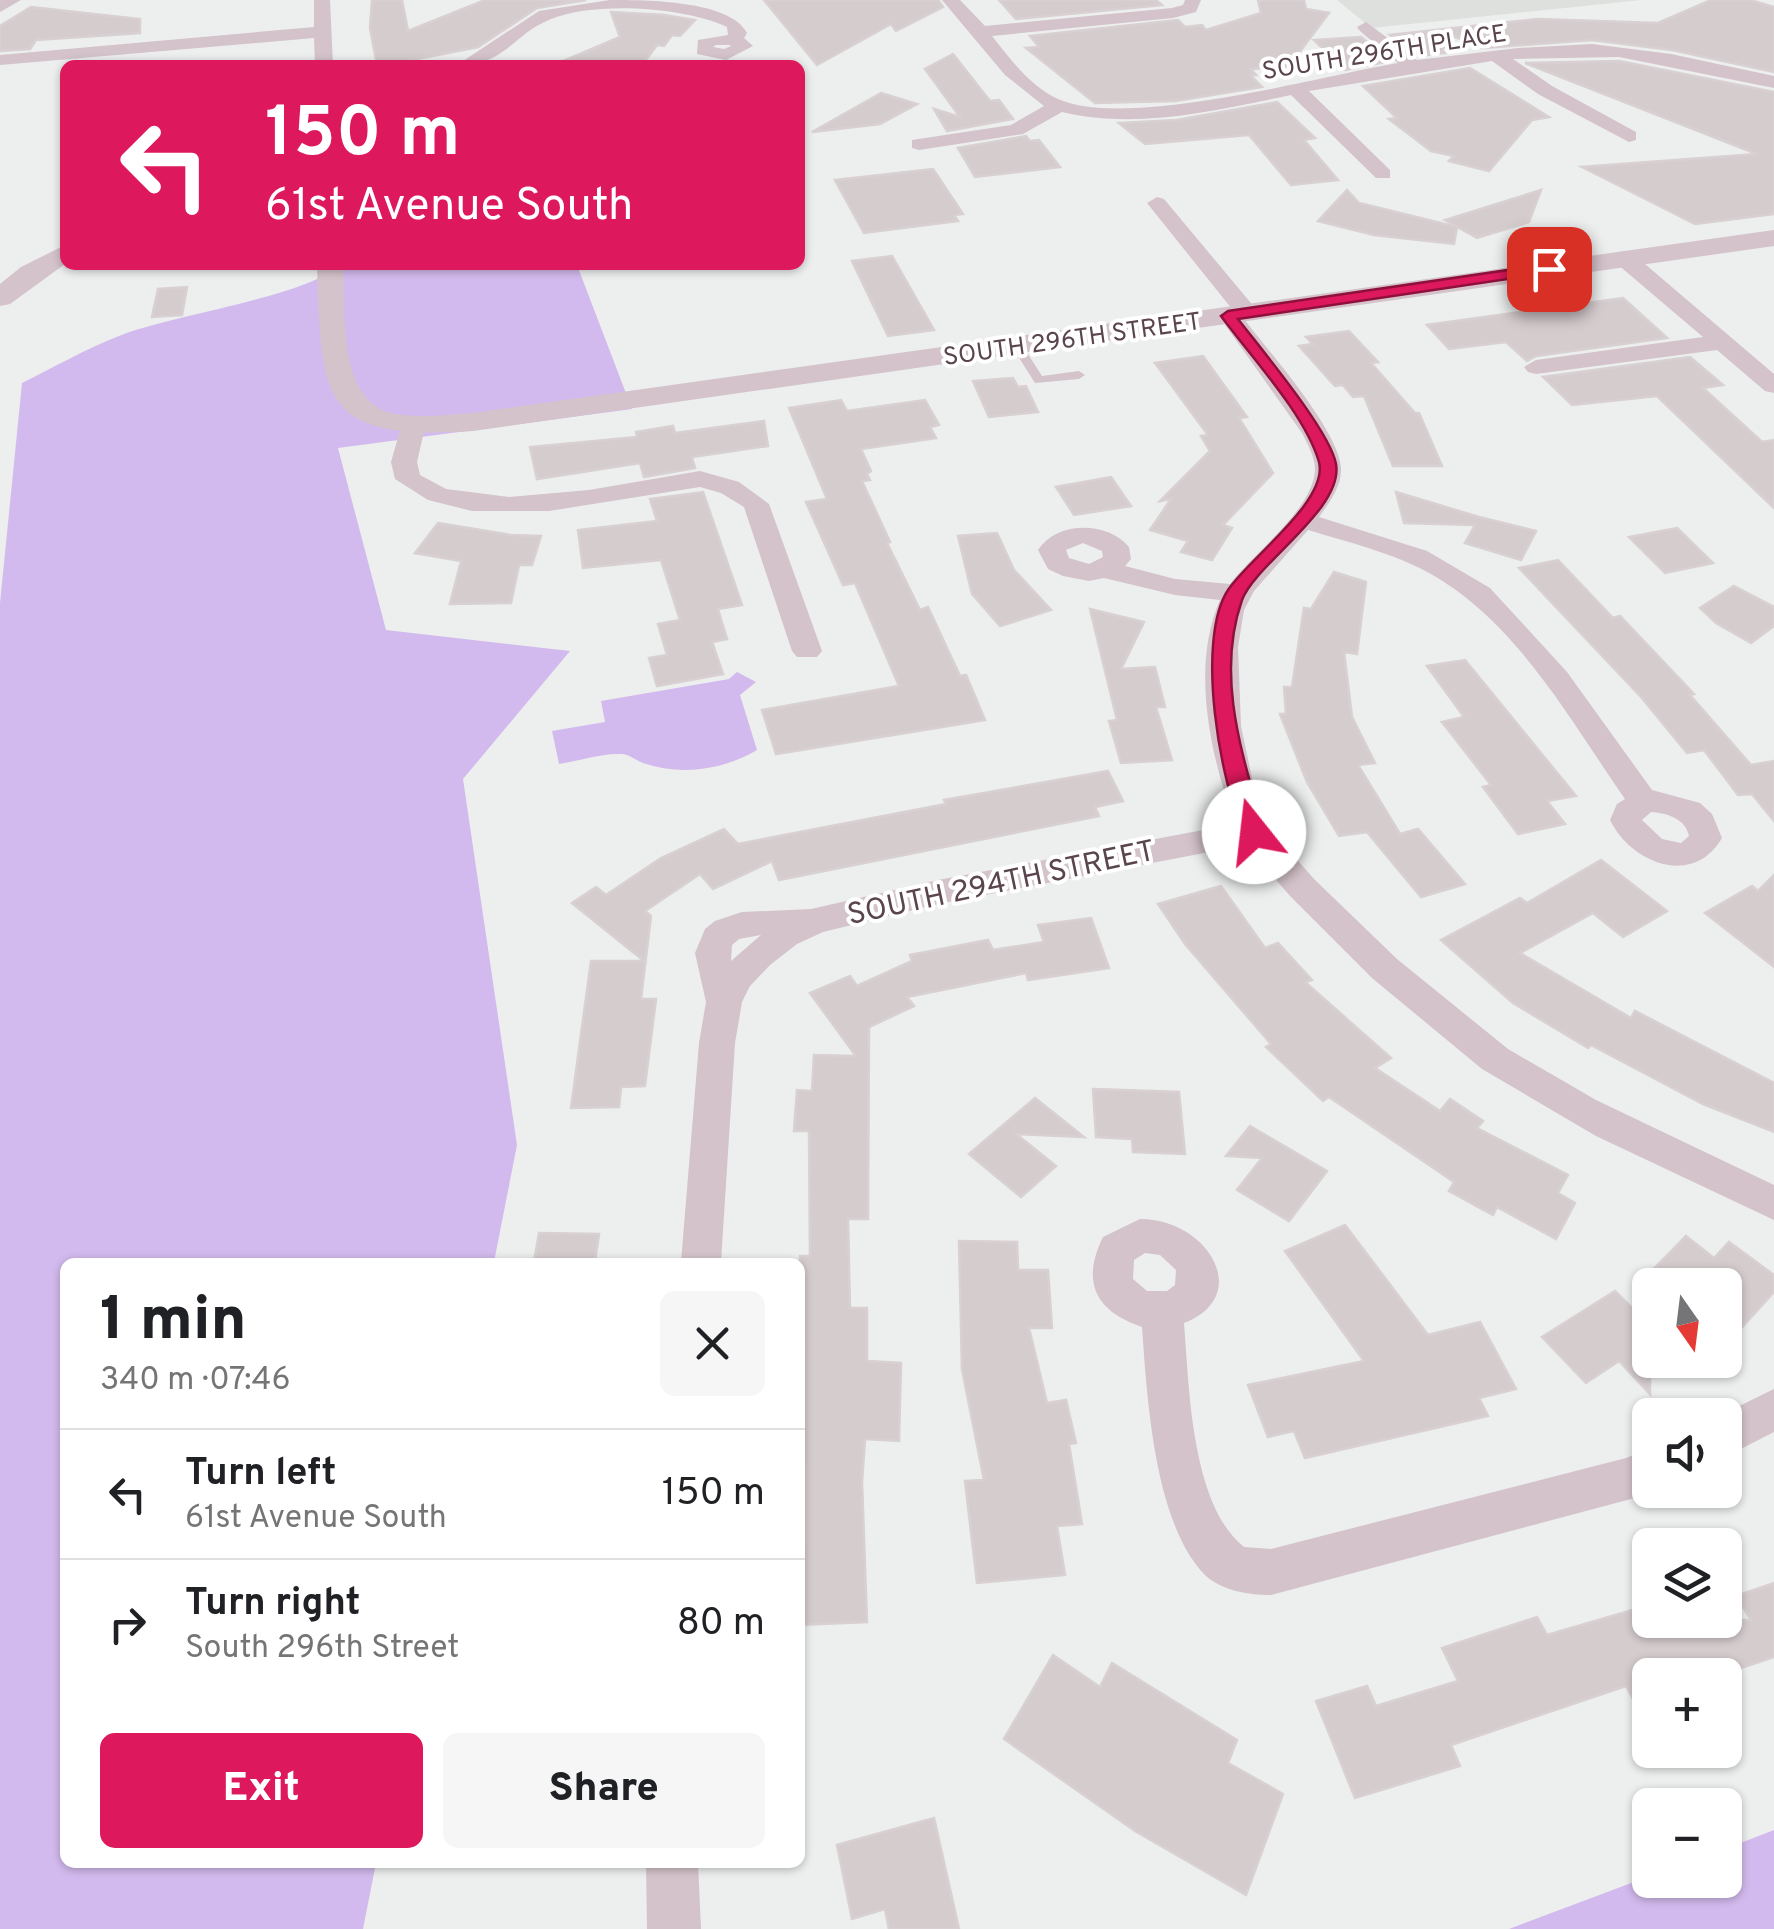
<!DOCTYPE html>
<meta charset="utf-8">
<style>
:root{--surface:#fff;--page:#f6f6f6;--text:#202124;--muted:#757577;--line:#e0e0e0;--accent:#de185c}
body{margin:0;font-family:Overpass,sans-serif;background:var(--page);color:var(--text);height:100vh;display:flex;flex-direction:column;font-size:38px;white-space:nowrap}
*{box-sizing:border-box;margin:0}
p{font-size:32px;color:var(--muted)}
.icon{flex:none;width:55px;height:55px;fill:none;stroke:currentColor;stroke-width:2;stroke-linecap:round;stroke-linejoin:round}
.map{position:relative;flex:1;overflow:hidden}
.sheet{position:absolute;left:60px;top:1258px;width:745px;height:610px;display:flex;flex-direction:column;background:var(--surface);border-radius:15px;box-shadow:0 2px 8px #0004}
.sheet>*{flex:none}
.hud{position:absolute;left:60px;top:60px;width:745px;height:210px;border-radius:15px;box-shadow:0 2px 8px #0004;background:#de185c;color:#fff;overflow:hidden}
.needle{width:65px;rotate:166deg}
.tools{position:absolute;left:1632px;top:1268px;display:grid;gap:20px}
.tools a{display:grid;place-items:center;width:110px;height:110px;border-radius:15px;background:var(--surface);box-shadow:0 2px 8px #0004;font-size:50px}
.pin{position:absolute;display:grid;place-items:center;width:85px;height:85px;color:#fff;margin:-42px;border-radius:20px;box-shadow:0 5px 15px #0006}
.me{position:absolute;width:110px;margin:-55px;rotate:344deg;stroke-linejoin:round;filter:drop-shadow(0 0 8px #0008)}
.turn{display:flex;align-items:center;gap:35px;height:210px;padding:0 40px;font-size:45px}
.turn .icon{width:130px;height:130px;stroke-width:2.5}
.turn b{display:block;font-size:70px;line-height:85px}
.round{display:grid;place-items:center;flex:none;width:105px;height:105px;border-radius:15px;background:var(--page)}
.headline{display:flex;align-items:center;justify-content:space-between;height:170px;padding:0 40px}
h1{font-size:60px;font-weight:800;line-height:75px}
.button{display:flex;gap:20px;margin-top:auto;padding:20px 40px}
.button a{flex:1;height:115px;border-radius:15px;background:var(--accent);color:#fff;font-size:40px;font-weight:800;line-height:115px;text-align:center}
.button a+a{background:var(--page);color:var(--text)}
ul{padding:0;list-style:none}
li{display:flex;align-items:center;gap:30px;height:130px;padding:0 40px;border-top:2px solid var(--line)}
li div{flex:1}
li b{display:block;font-size:38px}
li em{font-style:normal}
.map>svg:first-child{display:block}
.education{fill:#dee0de}
.green{fill:#d3baee}
.building{fill:#d5ccce;stroke:#d8d0d2;stroke-width:2.5}
.lines{fill:none;stroke-linecap:round;stroke-linejoin:round}
.service{fill:#d4c3ca;fill-rule:evenodd}
.minor{fill:#d4c3ca;fill-rule:evenodd}
.tertiary{fill:#d4c3ca;fill-rule:evenodd}
.route{fill:#de185c;stroke:#90103c;stroke-width:2.5}
.labels{text-anchor:middle;stroke-width:8;stroke-linejoin:round;paint-order:stroke}
.far-street-label{font-size:25px;fill:#5a454e;stroke:#fff}
.street-label{font-size:30px;fill:#5a454e;stroke:#fff}
</style>
<div class="map">
<svg width="1774" height="1929" viewBox="0 0 1774 1929">
<rect width="100%" height="100%" fill="#ecefed"/>
<polygon class="education" points="1337,0 1641,0 1371,28"/>
<g class="green">
<path d="M339,265H577L632,409L338,448L386,630L570,651L463,779L517,1145L494,1262H65V1862L376,1863L363,1929H0V603L22,383C54,367 86,349 119,336C169,315 307,297 339,265Z"/>
<path d="M737,672L756,682L740,695L757,750C723,770 681,776 643,763C635,760 629,754 621,754C602,753 578,761 559,764L552,731L605,722L601,701L729,679Z"/>
<polygon points="1774,1830 1774,1929 1509,1929 1650,1876 1650,1880 1725,1880 1725,1849"/>
</g>
<g class="building">
<polygon points="372,0 402,0 408,31 485,0 586,0 537,8 478,47 387,65 377,65 370,28"/>
<polygon points="764,0 938,0 943,7 896,31 891,24 817,65"/>
<polygon points="999,0 1156,0 1162,5 1016,19"/>
<polygon points="1258,0 1304,0 1306,9 1329,13 1289,66 1251,69 1256,75 1250,75 1262,87 1175,101 1095,103 1026,48 1039,47 1030,36 1178,20 1185,27 1202,25 1206,30 1261,13"/>
<polygon points="1711,0 1750,0 1774,7 1774,72 1672,50 1592,40 1483,48 1450,35 1442,51 1445,53 1418,56 1390,35 1537,19 1658,23"/>
<polygon points="31,7 140,19 140,33 36,40 30,49 0,51 0,26"/>
<polygon points="611,12 664,15 695,20 680,36 672,35 664,46 657,45 642,65 554,65 620,37"/>
<polygon points="1361,37 1390,61 1345,70 1314,40"/>
<polygon points="953,54 990,101 999,100 1013,119 947,131 934,109 960,117 925,69"/>
<polygon points="1619,61 1774,92 1774,214 1695,224 1582,167 1757,154 1525,63"/>
<polygon points="1470,68 1549,117 1532,120 1489,171 1449,161 1454,156 1431,151 1389,119 1397,118 1363,86"/>
<polygon points="881,93 917,104 880,124 812,132"/>
<polygon points="1277,102 1315,138 1304,140 1338,180 1291,185 1249,135 1145,144 1119,123 1177,120"/>
<polygon points="1026,136 1030,141 1039,140 1060,167 975,177 958,148"/>
<polygon points="933,169 963,214 954,215 958,221 864,233 835,180"/>
<polygon points="1347,190 1359,203 1457,227 1454,244 1374,235 1318,221"/>
<polygon points="1541,190 1529,222 1477,238 1445,220"/>
<polygon points="892,256 934,330 888,336 852,261"/>
<polygon points="187,287 182,315 152,317 158,289"/>
<polygon points="1623,298 1667,338 1536,356 1527,361 1506,342 1449,349 1427,325"/>
<polygon points="1349,331 1378,362 1371,363 1415,413 1419,413 1442,466 1393,466 1364,396 1353,397 1343,385 1335,386 1299,346 1313,344 1306,337"/>
<polygon points="1203,356 1247,417 1239,418 1273,473 1223,525 1232,528 1212,560 1181,552 1188,541 1150,530 1171,499 1160,501 1210,451 1201,436 1208,435 1155,363"/>
<polygon points="1690,357 1723,385 1703,388 1762,442 1774,440 1774,508 1657,396 1572,405 1543,377"/>
<polygon points="1013,378 1018,387 1026,386 1038,412 989,417 973,381"/>
<polygon points="841,400 847,411 925,400 939,425 930,427 936,438 861,449 871,471 867,474 870,480 862,481 890,542 887,543 920,610 928,607 960,676 966,675 985,720 776,754 762,710 899,686 855,583 843,585 806,502 827,499 789,408"/>
<polygon points="764,421 768,446 692,457 695,468 644,477 640,463 537,479 530,447 637,437 636,432 673,426 675,433"/>
<polygon points="1111,477 1131,506 1074,515 1056,487"/>
<polygon points="703,492 742,605 718,609 727,639 712,642 723,674 657,686 649,658 667,655 658,624 680,620 661,560 583,568 578,530 657,521 650,499"/>
<polygon points="1396,492 1479,517 1536,531 1521,560 1465,543 1475,525 1404,523"/>
<polygon points="438,523 511,535 541,536 532,565 519,565 511,603 450,604 461,561 415,553"/>
<polygon points="1677,528 1713,563 1665,573 1629,537"/>
<polygon points="997,533 1014,570 1051,610 1000,626 972,594 958,536"/>
<polygon points="1558,560 1613,618 1620,616 1694,694 1690,695 1751,765 1774,761 1774,821 1752,794 1738,795 1704,750 1687,753 1641,697 1519,568"/>
<polygon points="1334,572 1366,582 1357,654 1344,652 1352,717 1375,763 1358,765 1400,834 1418,829 1465,884 1421,897 1367,832 1339,836 1307,782 1280,714 1286,714 1284,687 1292,687 1304,608 1311,609"/>
<polygon points="1734,586 1774,607 1774,626 1751,643 1716,623 1700,608"/>
<polygon points="1090,609 1144,622 1121,669 1155,667 1165,707 1156,707 1172,760 1121,763 1109,721 1117,720"/>
<polygon points="1465,660 1576,796 1547,801 1565,824 1518,834 1483,787 1491,785 1442,722 1464,717 1427,666"/>
<polygon points="1108,771 1123,801 1095,807 1099,816 779,880 772,861 713,889 700,874 645,911 651,916 641,999 656,999 645,1086 621,1087 619,1107 571,1108 591,961 644,961 572,903 596,887 606,895 661,858 724,829 738,844 946,804 944,800"/>
<polygon points="1601,860 1667,911 1623,937 1593,913 1520,953 1631,1018 1635,1011 1774,1083 1774,1132 1703,1104 1591,1045 1588,1048 1513,1003 1441,940 1520,898 1527,903"/>
<polygon points="1774,875 1774,967 1705,913 1752,886 1758,891"/>
<polygon points="1221,886 1265,948 1278,943 1312,980 1305,982 1391,1058 1375,1068 1440,1111 1450,1099 1483,1121 1477,1128 1568,1175 1558,1193 1575,1203 1556,1239 1497,1207 1493,1215 1449,1191 1454,1182 1329,1097 1323,1101 1266,1047 1271,1044 1185,944 1158,904"/>
<polygon points="1091,918 1109,968 1028,980 1026,973 907,997 914,1006 869,1027 868,1219 848,1219 850,1308 867,1308 867,1361 901,1363 899,1441 865,1439 862,1482 867,1622 800,1625 800,1545 806,1545 806,1467 800,1466 805,1341 800,1341 800,1256 810,1256 809,1131 794,1131 797,1090 812,1091 814,1055 856,1056 810,993 850,976 857,986 912,961 910,955 988,940 993,950 1044,942 1038,925"/>
<polygon points="1093,1089 1179,1092 1185,1154 1133,1152 1132,1139 1096,1137"/>
<polygon points="1035,1098 1084,1137 1016,1134 1056,1166 1021,1197 969,1154"/>
<polygon points="1250,1126 1327,1171 1289,1221 1237,1190 1262,1158 1226,1156"/>
<polygon points="1345,1225 1428,1335 1480,1322 1516,1389 1479,1398 1488,1416 1305,1458 1294,1431 1268,1437 1248,1385 1364,1361 1285,1251"/>
<polygon points="539,1233 599,1234 595,1262 534,1262"/>
<polygon points="1686,1236 1714,1258 1729,1242 1774,1275 1774,1292 1725,1346 1725,1285 1638,1285"/>
<polygon points="959,1241 1017,1242 1018,1270 1048,1270 1052,1328 1029,1328 1047,1403 1066,1400 1076,1443 1069,1444 1082,1524 1057,1526 1065,1575 977,1583 965,1481 984,1480 962,1369"/>
<polygon points="1615,1291 1650,1326 1650,1394 1619,1361 1586,1383 1542,1337"/>
<polygon points="1774,1583 1774,1657 1720,1675 1650,1675 1650,1730 1626,1686 1451,1745 1460,1766 1355,1798 1316,1701 1367,1686 1376,1706 1458,1681 1442,1648 1537,1617 1547,1635 1650,1605 1650,1620 1751,1620 1736,1596"/>
<polygon points="1053,1655 1100,1687 1112,1663 1237,1740 1228,1763 1283,1794 1246,1895 1135,1831 1004,1739"/>
<polygon points="934,1818 959,1929 889,1929 885,1909 852,1919 837,1845"/>
</g>
<g class="lines">
<polygon class="service" points="1017,341 1021,343 1042,376 1079,371 1085,375 1079,379 1035,383 1011,345"/>
<g class="minor">
<polygon points="0,0 21,0 0,12"/>
<polygon points="314,0 330,0 333,65 315,65 314,38 0,65 0,55 314,27"/>
<path d="M610,0C645,0 730,0 747,33L744,38L753,46L726,60L697,54L698,40L728,35L727,27C684,7 596,1 551,19C511,35 507,65 457,65L539,11ZM716,45H730L731,46L724,49L713,47Z"/>
<path d="M942,0H960L985,26L1172,8L1183,5L1185,0H1201L1196,12L1173,18L992,36C1011,60 1030,86 1058,99C1127,130 1320,76 1398,63L1360,31L1357,27L1366,22L1417,60L1518,48L1592,44L1671,54L1774,76V88L1619,57L1513,59L1552,86L1636,132V140L1629,142L1538,94L1492,61L1309,91L1390,170V178H1376L1291,95C1217,110 1137,130 1062,112L1023,134L919,150L912,148V140L1011,125L1044,106L1005,75Z"/>
<path d="M1157,197L1164,199L1255,308L1258,313L1255,318L1244,319C1269,352 1338,429 1341,468C1342,486 1329,503 1319,517L1427,551L1490,588L1567,672L1652,790L1700,803L1712,814L1722,838C1693,888 1631,863 1610,820L1617,804L1625,799C1572,723 1523,633 1444,582C1403,555 1354,544 1308,530L1254,591L1244,610L1238,647L1241,726L1252,778L1271,830L1314,879L1397,959L1508,1049L1596,1100L1774,1185V1220L1596,1136L1482,1069L1372,978L1290,896L1246,845L938,904L823,932L797,944L770,965L750,986L742,1002L735,1043L721,1262H681L699,1043L706,1002L695,953L705,929L715,921L742,912L811,909L938,880L1235,824C1211,757 1190,668 1220,600L1175,595L1104,578L1089,581L1063,576L1048,569L1038,550C1057,521 1107,521 1129,547L1131,559L1125,566L1175,579L1230,584C1253,553 1313,510 1315,470C1315,457 1308,445 1302,433L1218,315L1221,310L1232,309L1147,203ZM1083,543L1102,551L1103,557L1089,564L1069,558L1066,550ZM1651,812C1667,813 1686,819 1689,836L1681,843L1662,839L1642,820ZM761,935L731,961L732,945L739,939Z"/>
<polygon points="1624,251 1632,253 1774,374 1774,393 1765,391 1717,350 1536,374 1528,372 1524,367 1536,360 1703,337 1616,263 1613,258 1616,253"/>
<polygon points="413,420 425,427 417,462 420,475 446,489 509,497 589,490 700,471 739,482 769,504 822,651 817,657 797,657 792,651 744,507 721,493 700,487 549,511 472,511 428,500 395,479 391,462 401,427"/>
<path d="M1140,1219C1208,1219 1254,1296 1184,1323C1189,1385 1191,1505 1244,1547L1271,1549L1626,1458L1650,1448V1490H1653L1631,1499L1271,1595C1249,1595 1223,1591 1206,1576C1154,1525 1147,1396 1142,1327C1095,1311 1081,1282 1103,1237ZM1145,1253L1160,1255L1176,1270L1175,1285L1167,1291H1147L1133,1279L1134,1260Z"/>
<polygon points="1774,1389 1774,1432 1725,1457 1725,1415 1721,1415"/>
<polygon points="646,1862 698,1862 701,1929 647,1929"/>
</g>
<g class="tertiary">
<path d="M1774,230V246L473,431C321,441 321,401 317,265H343C346,311 336,403 395,414C421,418 447,415 473,413Z"/>
<polygon points="65,245 65,264 10,304 0,306 0,284 21,267"/>
</g>
</g>
<path class="route" d="M1549,264L1554,266V272L1238,319C1261,349 1330,431 1336,464C1344,509 1255,564 1242,600C1215,677 1243,756 1264,832L1254,839L1246,837C1220,786 1195,640 1228,590C1247,560 1329,501 1319,462C1305,414 1251,357 1221,316L1228,311Z"/>
<g class="labels">
<g class="far-street-label">
<text transform="translate(1384 51) rotate(-9)" y="9">SOUTH 296TH PLACE</text>
<text transform="translate(1072 338) rotate(-8)" y="9">SOUTH 296TH STREET</text>
</g>
<g class="street-label">
<text transform="translate(1001 882) rotate(-12)" y="10">SOUTH 294TH STREET</text>
</g>
</g>
</svg>
<div class="tools">
<a><svg class="needle" viewBox="-14 -14 28 28"><path d="M0-13l5 13h-10z" fill="#e53935"/><path d="M0 13l5-13h-10z" fill="#757577"/></svg></a>
<a><svg class="icon" aria-label="sound" viewBox="0 0 24 24"><path d="M4 9h4l5-4v14l-5-4H4zM17 9q2 3 0 6"/></svg></a>
<a><svg class="icon" aria-label="layers" viewBox="0 0 24 24"><path d="M12 4l9 5-9 5-9-5zM3 14l9 5 9-5"/></svg></a>
<a>+</a>
<a>−</a>
</div>
<div class="pin" style="left:1549px;top:269px;background:#d93025"><svg class="icon" aria-label="arrive" viewBox="0 0 24 24"><path d="M6 21V4h12l-3 4 3 4H6"/></svg></div>
<svg class="me" style="left:1254px;top:832px" viewBox="-20 -20 40 40"><circle r="19" fill="#fff"/><path d="M0-13L10 11 0 6-10 11z" fill="#de185c"/></svg>
<div class="hud">
<div class="turn"><svg class="icon" aria-label="left" viewBox="0 0 24 24"><path d="M17 20v-9H6M10 6l-5 5 5 5"/></svg><div><b>150 m</b>61st Avenue South</div></div>
</div>
<section class="sheet">
<div class="headline"><div><h1>1 min</h1><p>340 m · 07:46</p></div><a class="round"><svg class="icon" aria-label="close" viewBox="0 0 24 24"><path d="M6 6l12 12M18 6L6 18"/></svg></a></div>
<ul>
<li><svg class="icon" aria-label="left" viewBox="0 0 24 24"><path d="M17 20v-9H6M10 6l-5 5 5 5"/></svg><div><b>Turn left</b><p>61st Avenue South</p></div><em>150 m</em></li>
<li><svg class="icon" aria-label="right" viewBox="0 0 24 24"><path d="M7 20v-9h11M14 6l5 5-5 5"/></svg><div><b>Turn right</b><p>South 296th Street</p></div><em>80 m</em></li>
</ul>
<div class="button"><a>Exit</a><a>Share</a></div>
</section>
</div>
